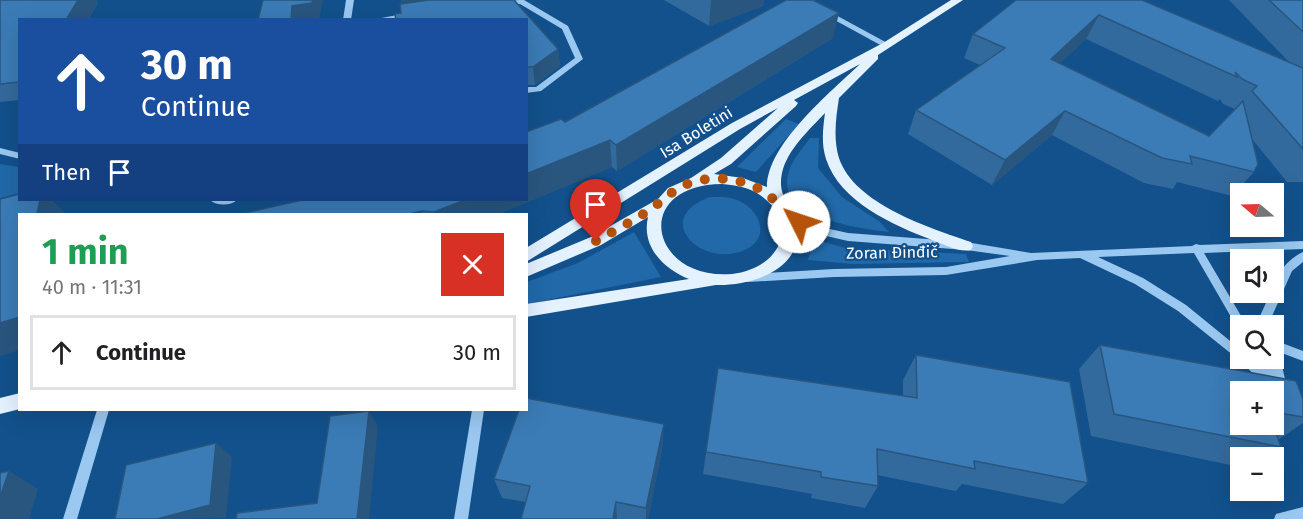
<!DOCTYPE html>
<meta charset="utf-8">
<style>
:root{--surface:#fff;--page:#f6f6f6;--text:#202124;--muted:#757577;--line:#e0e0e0}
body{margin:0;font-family:"Fira Sans",sans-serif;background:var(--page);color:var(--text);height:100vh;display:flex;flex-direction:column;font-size:22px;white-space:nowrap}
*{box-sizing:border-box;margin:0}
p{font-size:20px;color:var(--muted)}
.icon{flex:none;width:33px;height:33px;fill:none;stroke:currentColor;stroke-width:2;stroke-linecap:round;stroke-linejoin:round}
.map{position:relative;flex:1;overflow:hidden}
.side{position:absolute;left:18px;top:213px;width:510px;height:198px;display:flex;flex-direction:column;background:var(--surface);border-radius:0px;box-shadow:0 6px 24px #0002}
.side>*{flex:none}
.hud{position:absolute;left:18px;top:18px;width:510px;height:183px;border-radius:0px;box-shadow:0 6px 24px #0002;background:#1a4fa0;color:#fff;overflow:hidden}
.needle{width:39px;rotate:289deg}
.tools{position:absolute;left:1230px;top:183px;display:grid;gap:12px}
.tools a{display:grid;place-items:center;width:54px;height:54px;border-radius:0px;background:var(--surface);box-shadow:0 6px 24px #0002;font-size:30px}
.pin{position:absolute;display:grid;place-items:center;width:51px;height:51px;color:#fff;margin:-62px -26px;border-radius:50% 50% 50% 0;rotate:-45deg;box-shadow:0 0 6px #0007}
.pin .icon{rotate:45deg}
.me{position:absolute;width:66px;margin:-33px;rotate:311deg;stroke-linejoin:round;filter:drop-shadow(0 0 4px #0008)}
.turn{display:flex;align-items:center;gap:21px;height:126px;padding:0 24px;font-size:27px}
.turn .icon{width:78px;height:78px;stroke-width:2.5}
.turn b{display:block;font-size:42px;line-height:51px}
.then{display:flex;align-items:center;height:57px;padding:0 24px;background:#0003;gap:12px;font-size:22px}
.round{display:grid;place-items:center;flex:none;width:63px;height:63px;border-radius:0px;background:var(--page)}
.head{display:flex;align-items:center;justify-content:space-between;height:102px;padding:0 24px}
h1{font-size:36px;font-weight:700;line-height:45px;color:#1e9e55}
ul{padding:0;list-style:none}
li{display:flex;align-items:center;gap:18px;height:75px;margin:0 12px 9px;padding:0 12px;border:3px solid var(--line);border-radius:0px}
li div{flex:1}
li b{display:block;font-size:22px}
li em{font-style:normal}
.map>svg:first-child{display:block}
.green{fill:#2169a9}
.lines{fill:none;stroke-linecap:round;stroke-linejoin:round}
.minor{fill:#9ac8f1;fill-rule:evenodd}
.major{fill:#e4f1ff;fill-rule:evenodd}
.wall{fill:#336a9d;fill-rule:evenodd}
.shaded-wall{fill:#29567f}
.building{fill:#3b7bb6;stroke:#29567f;stroke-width:1.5}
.route{stroke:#b45309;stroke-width:10;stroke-dasharray:0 18}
.labels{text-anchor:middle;stroke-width:4.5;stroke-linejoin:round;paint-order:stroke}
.street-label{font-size:16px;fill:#fff;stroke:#12518c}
</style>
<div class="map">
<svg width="1303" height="519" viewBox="0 0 1303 519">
<rect width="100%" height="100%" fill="#12518c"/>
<g class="green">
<polygon points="786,119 799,124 756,172 737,167"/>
<path d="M810,138H819L818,168L842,197L880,222L889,232C864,229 786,219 787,183C787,165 800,152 810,138Z"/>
<polygon points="0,164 19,167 19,193 0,198"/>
<path d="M710,197C719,197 728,196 737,200C758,208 772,235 747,249C704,271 649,219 710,197Z"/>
<polygon points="634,232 661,277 527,304 527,282 578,263"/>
<polygon points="814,239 845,248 966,254 969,262 853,264 808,260"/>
</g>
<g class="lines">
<g class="minor">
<polygon points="346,0 354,0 351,20 343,20"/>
<polygon points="519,0 524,0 568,26 583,59 541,91 526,93 526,87 536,87 575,58 562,29 520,4 501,6 497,4 501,2"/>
<polygon points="798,0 808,0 891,45 890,47 884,47"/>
<polygon points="408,13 412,15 411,17 393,20 371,20"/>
<polygon points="0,148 20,153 20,159 0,154"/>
<path d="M210,200H237C231,206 216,206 210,200Z"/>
<polygon points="787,212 816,226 848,233 966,242 1031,253 1192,246 1196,244 1200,245 1303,241 1303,249 1204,253 1247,326 1240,326 1240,330 1238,329 1194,253 1098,257 1143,278 1186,305 1240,349 1240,358 1253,358 1258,364 1255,358 1268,358 1270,362 1269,358 1274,358 1274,340 1303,351 1303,361 1279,352 1286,384 1283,392 1279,393 1273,389 1268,388 1239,360 1178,311 1135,284 1080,258 1037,260 946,275 834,277 748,282 744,281 743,278 744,275 748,274 834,269 946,267 1010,256 966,250 848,241 809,232 783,219 782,216"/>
<path d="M1303,252V262L1292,271L1272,316L1274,326H1262L1260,316L1271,292H1274C1274,275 1288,259 1303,252Z"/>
<polygon points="97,410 109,410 77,519 63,519"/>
<polygon points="472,410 484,410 468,519 454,519"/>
<polygon points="1303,507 1303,519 1274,519 1276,514"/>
</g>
<g class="major">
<path d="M951,0H963L878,55V59L839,98C836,117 833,139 839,158C854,204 930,228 971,242L973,246L971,250C960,253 943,244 932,240C893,225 840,202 826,159C821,144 823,128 825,113C809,130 787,150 782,173C777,196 791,205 796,225C805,270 750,286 716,285L526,317V304L689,279C664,269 641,247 648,217L601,245L526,277V264L591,237L658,199L668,188L691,178L721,158L778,108L740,129L526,262V248L732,123L883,43ZM860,64C831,92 767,144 767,187L743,178L714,174L731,164L796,106L798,103L794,100ZM722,184C734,185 747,187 757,193C803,222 780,269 732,274C650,281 630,185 722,184Z"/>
<polygon points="20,393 20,409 0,414 0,398"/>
</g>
</g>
<g class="wall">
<polygon points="0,0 96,0 98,3 88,20 20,20 20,100 0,102"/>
<polygon points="401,0 514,0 558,49 560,66 535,85 526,85 526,20 396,20 395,14 401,13 400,4 402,3"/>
<polygon points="664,0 764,0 763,6 709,26"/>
<path d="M1142,0L1289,62L1229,0H1303V182H1287L1252,139L1254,172L1232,196L1177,182L1173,189L1144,183L1052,135L992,185L908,134L916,110L980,65L964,58L973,34ZM1086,39L1218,101L1220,99L1223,104L1235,109L1209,136L1060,63Z"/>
<polygon points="833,38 617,171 612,167 498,214 241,214 526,200 565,122"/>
<path d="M1100,345L1303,399V423L1278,440L1281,447L1265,458H1240V467L1091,436L1079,369ZM1274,392V424H1240Z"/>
<polygon points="916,355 1088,483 1063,504 962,484 956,491 877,475 878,486 865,508 811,498 812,494 703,474 718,368 903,396 903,380"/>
<polygon points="663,444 648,519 521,519 526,502 502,498 494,479"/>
</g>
<g class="shaded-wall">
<polygon points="78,0 96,0 98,3 88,20 66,20"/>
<polygon points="313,0 323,0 319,20 291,20 292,6"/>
<polygon points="401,0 501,0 405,13"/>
<polygon points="711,0 764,0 763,6 709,26"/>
<polygon points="839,13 833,38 617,171 616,145"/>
<polygon points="1099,15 1086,39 1039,83 1051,59"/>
<polygon points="558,49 560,66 535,85 533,67"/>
<polygon points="1065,111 1052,135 992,185 1005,160"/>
<polygon points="610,140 612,167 498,214 435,214 434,212 465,200 526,200 526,174"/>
<polygon points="40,200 52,200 66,214 37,214"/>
<polygon points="422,211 423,214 409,214"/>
<polygon points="20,317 20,350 0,356 0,323"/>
<polygon points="369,411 378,426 369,519 357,519"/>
<polygon points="664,424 663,444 648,519 646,519 646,508"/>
<polygon points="216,443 232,457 226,518 157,519"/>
<polygon points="9,471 38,489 29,519 0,519 0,497"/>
<polygon points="616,502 617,519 613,519"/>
</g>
<g class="building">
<polygon points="0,0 78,0 66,20 20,20 20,82 0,84"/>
<polygon points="263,0 313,0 312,3 292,6 291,20 258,20"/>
<polygon points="429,0 514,0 558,49 533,67 526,67 526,20 396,20 395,14 401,13 400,4"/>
<polygon points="786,0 813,0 839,13 616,145 610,140 526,174 526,132 561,119 565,122"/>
<polygon points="1016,0 1142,0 1303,68 1303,149 1252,91 1257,86 1242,79 1235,72 1237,77 1099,15 1051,59 1209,136 1243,101 1258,164 1254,172 1190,156 1192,164 1162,158 1065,111 1005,160 916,110 1005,48 973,34"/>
<polygon points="1269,0 1303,0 1303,32"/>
<polygon points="20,194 20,200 40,200 37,214 20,214 20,317 0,323 0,199"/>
<polygon points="302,200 465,200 434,212 422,211 409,214 241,214"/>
<polygon points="1100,345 1296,381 1303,399 1303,417 1274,412 1274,392 1240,392 1240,424 1273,424 1281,447 1114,414"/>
<polygon points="916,355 1070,382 1088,483 974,461 975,469 877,449 878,486 821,477 821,472 706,452 718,368 917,398"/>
<polygon points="526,398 664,424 646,508 616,502 613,519 521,519 530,486 494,479 519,410 526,410"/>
<polygon points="369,411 357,519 236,519 237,513 317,503 330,416"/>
<polygon points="216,443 210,505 157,519 115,519 126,465"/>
<polygon points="9,471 0,497 0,473"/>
</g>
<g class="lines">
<path class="route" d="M596,241C613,232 631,222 648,211C659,204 669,193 681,187C705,174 738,177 761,190C777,199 783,213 799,222"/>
</g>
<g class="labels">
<g class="street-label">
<text transform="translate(696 132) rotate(-32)" y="6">Isa Boletini</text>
<text transform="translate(892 252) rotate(-1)" y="6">Zoran Đinđič</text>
</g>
</g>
</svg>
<div class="tools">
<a><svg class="needle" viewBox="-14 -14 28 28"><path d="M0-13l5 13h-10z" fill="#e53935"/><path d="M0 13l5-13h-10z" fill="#757577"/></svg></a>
<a><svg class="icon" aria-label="sound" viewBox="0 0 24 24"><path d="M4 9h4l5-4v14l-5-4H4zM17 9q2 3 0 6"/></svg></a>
<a><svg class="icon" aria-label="search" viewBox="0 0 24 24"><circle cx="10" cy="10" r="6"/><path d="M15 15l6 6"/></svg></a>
<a>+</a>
<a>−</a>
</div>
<div class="pin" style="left:596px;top:241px;background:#d93025"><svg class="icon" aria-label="arrive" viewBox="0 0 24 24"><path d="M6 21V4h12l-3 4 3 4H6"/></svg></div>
<svg class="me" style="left:799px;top:222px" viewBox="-20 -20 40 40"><circle r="19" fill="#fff"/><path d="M0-13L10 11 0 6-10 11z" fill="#b45309"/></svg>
<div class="hud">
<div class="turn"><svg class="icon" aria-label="ahead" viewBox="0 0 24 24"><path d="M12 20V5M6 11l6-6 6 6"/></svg><div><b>30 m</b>Continue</div></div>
<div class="then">Then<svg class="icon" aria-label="arrive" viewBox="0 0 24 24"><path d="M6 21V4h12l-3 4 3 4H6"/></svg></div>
</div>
<section class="side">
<div class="head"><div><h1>1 min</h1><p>40 m · 11:31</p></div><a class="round" style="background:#d93025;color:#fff"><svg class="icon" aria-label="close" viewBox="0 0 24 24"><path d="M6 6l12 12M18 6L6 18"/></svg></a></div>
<ul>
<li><svg class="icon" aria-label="ahead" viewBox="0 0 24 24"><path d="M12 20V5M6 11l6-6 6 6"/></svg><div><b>Continue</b></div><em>30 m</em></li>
</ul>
</section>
</div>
